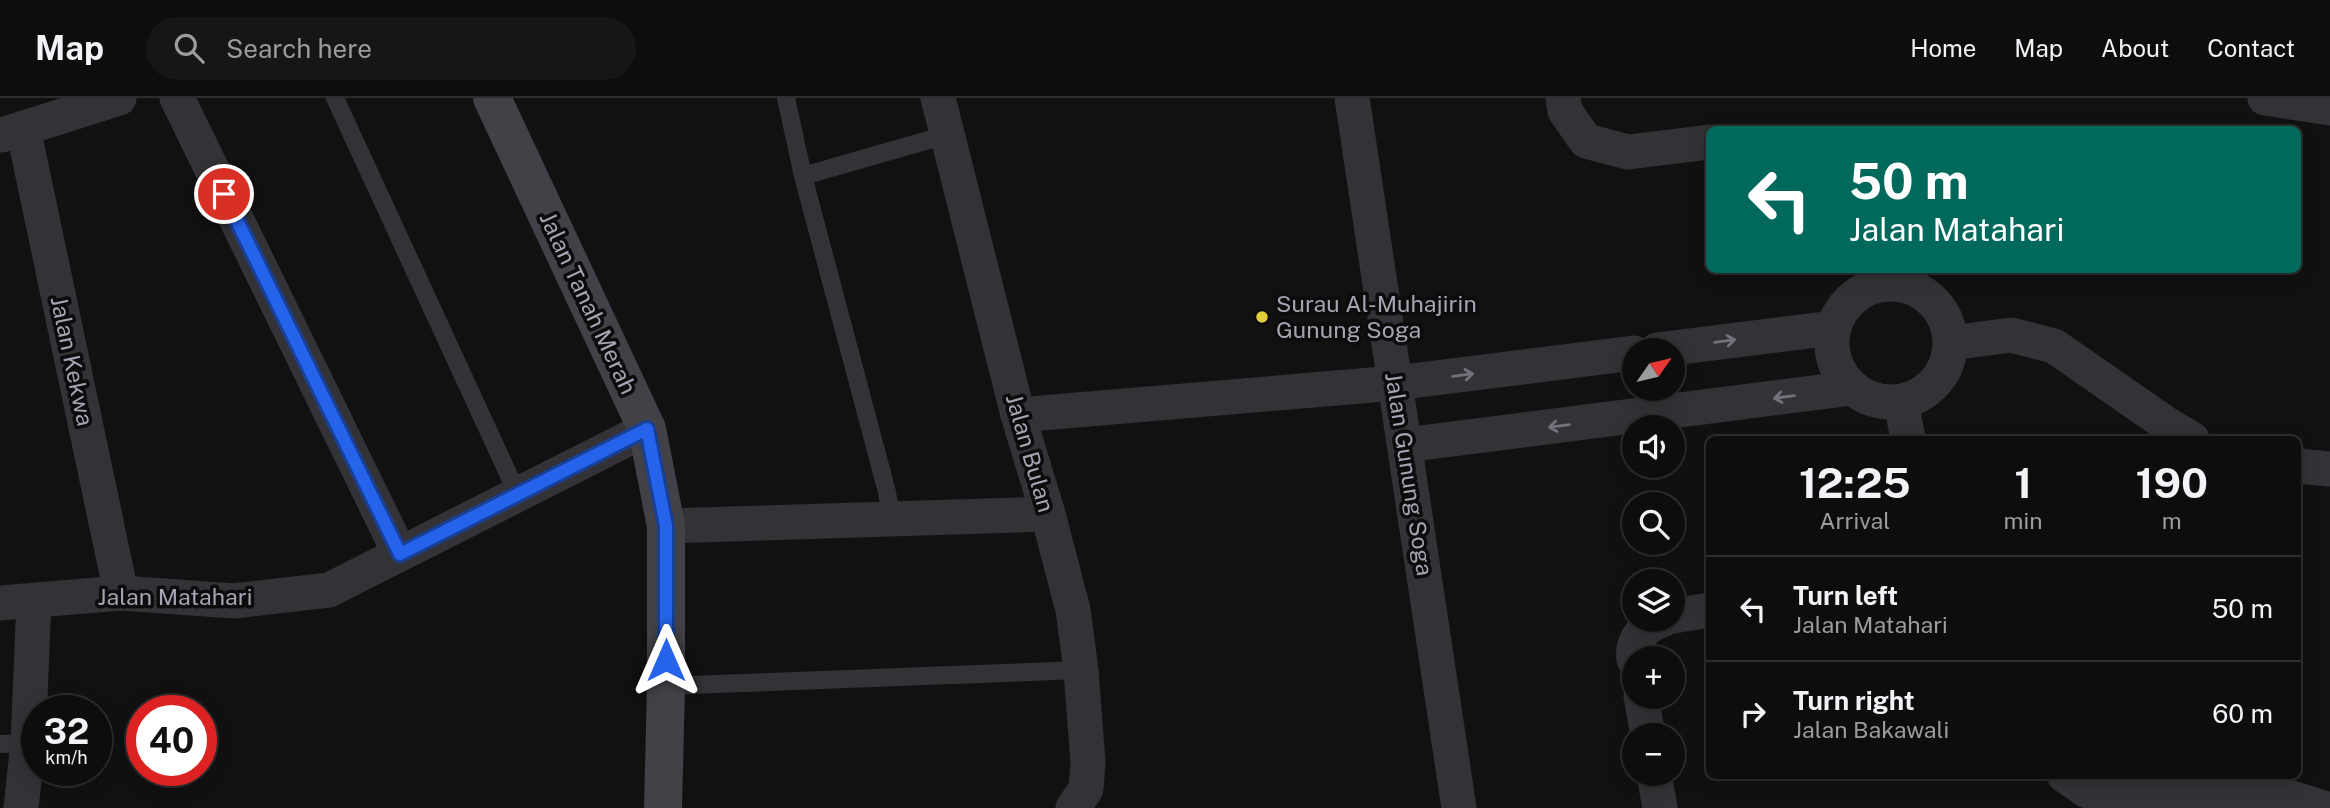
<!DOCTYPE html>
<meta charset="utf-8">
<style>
:root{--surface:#0e0d0e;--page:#171617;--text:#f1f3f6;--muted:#9b9c9e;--line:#2e2d2e}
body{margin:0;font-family:"Public Sans",sans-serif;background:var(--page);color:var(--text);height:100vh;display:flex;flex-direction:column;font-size:26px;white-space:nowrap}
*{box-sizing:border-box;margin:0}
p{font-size:23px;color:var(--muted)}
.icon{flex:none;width:38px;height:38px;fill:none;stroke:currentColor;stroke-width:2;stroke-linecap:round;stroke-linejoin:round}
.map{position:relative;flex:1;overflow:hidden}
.drawer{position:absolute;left:1706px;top:338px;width:595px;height:343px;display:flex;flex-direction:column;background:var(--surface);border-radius:10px;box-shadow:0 4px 18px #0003,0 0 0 2px var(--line)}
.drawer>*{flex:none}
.guide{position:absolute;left:1706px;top:28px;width:595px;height:147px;border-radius:10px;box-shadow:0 4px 18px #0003,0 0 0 2px var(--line);background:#00695c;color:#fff;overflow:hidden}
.needle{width:46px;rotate:56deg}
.tools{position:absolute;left:1622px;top:240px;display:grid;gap:14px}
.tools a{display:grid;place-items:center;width:63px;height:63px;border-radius:50%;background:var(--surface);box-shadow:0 4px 18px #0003,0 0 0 2px var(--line);font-size:35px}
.speed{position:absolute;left:21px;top:597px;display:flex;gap:14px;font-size:35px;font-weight:700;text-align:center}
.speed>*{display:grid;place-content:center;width:91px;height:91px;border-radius:50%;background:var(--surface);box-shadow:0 4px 18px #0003,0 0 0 2px var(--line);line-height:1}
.speed small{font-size:18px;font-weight:400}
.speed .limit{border:10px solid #d22;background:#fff;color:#111}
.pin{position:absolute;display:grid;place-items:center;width:60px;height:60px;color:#fff;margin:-30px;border:4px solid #fff;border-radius:50%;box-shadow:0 2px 7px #0007}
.me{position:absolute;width:77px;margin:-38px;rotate:0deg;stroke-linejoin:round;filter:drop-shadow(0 0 5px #0008)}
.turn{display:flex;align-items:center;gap:24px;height:147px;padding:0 28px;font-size:32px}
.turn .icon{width:91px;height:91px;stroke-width:2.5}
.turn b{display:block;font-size:49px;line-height:60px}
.eta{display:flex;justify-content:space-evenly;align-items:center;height:119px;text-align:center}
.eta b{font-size:42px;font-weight:700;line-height:49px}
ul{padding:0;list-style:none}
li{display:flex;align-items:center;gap:21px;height:105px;padding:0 28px;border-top:2px solid var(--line)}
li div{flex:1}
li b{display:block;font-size:26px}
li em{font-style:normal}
header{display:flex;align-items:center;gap:42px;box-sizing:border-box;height:98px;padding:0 35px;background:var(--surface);border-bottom:2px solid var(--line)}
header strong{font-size:33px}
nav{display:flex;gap:38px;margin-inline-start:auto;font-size:24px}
.search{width:490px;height:63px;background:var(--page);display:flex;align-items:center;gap:18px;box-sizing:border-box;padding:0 24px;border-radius:38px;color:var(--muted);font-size:26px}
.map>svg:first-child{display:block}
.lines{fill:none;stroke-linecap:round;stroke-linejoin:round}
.lane{stroke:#333337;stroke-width:18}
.street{stroke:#333337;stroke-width:35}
.secondary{stroke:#414147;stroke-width:38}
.oneway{stroke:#71727b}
.route-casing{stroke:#184099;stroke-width:18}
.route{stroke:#2563eb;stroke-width:12}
.poi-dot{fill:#e0cd3c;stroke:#0d0c0d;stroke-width:2.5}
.labels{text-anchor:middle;stroke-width:7;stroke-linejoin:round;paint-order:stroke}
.street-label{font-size:23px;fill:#a4a5b2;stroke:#0d0c0d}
.poi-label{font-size:23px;fill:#a4a5b2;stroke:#0d0c0d;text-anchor:start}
</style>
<header>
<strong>Map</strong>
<div class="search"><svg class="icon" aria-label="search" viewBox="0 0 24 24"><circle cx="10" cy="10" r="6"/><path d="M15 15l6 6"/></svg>Search here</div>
<nav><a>Home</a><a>Map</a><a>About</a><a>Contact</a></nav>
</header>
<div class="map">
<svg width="2330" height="710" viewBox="0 0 2330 710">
<rect width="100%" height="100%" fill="#121112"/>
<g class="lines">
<g class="lane">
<polyline points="335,0 518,397"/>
<polyline points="786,0 803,78 887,394 891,421"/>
<polyline points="803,78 946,37"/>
<polyline points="666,588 1081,572"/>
<polyline points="0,646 28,645"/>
</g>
<g class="street">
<polyline points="177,0 400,456"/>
<polyline points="938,0 1018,317 1048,416 1073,512 1081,572 1088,665 1086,691 1073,710"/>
<polyline points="1352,0 1459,710"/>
<polyline points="1563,0 1565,13 1586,43 1628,54 1710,44"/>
<polyline points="2265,0 2330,10"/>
<polyline points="23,30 121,495"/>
<polyline points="2,37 119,0"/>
<circle cx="1891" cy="245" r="59"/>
<polyline points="1951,245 2011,237 2054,248 2165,325 2192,341"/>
<polyline points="1657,252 1833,230"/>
<polyline points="1901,304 1908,341"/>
<polyline points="1018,317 1395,285 1634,255"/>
<polyline points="1405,347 1852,290"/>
<polyline points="2298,368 2330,371"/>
<polyline points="666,428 1048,416"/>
<polyline points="0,505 121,495 234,503 329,492 647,331"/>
<polyline points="1673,518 1710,512"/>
<path d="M1634,561C1631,542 1646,527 1662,522"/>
<polyline points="1641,598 1648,637"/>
<polyline points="1654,676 1660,710"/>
<polyline points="2064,677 2087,693 2288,699 2324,710"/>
<polyline points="21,710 28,645 34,503"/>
</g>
<polyline class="secondary" points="492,0 647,331 666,428 666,588 663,710"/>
</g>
<defs><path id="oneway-shaft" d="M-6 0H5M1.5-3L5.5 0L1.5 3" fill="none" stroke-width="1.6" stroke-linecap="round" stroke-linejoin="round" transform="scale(1.75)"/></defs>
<g class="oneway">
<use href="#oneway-shaft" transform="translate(1725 243) rotate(-7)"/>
<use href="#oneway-shaft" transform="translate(1463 277) rotate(-7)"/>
<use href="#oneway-shaft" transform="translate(1784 299) rotate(173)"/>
<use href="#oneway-shaft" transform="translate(1559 328) rotate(173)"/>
</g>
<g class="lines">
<g class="route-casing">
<polyline id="route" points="224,96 400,456 647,331 666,428 666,562"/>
</g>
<use href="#route" class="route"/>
</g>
<circle class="poi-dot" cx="1262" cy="219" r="7"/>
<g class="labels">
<g class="street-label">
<text transform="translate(588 205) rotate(65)" y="8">Jalan Tanah Merah</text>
<text transform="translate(72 263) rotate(78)" y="8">Jalan Kekwa</text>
<text transform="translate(1030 355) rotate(74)" y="8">Jalan Bulan</text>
<text transform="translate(1409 376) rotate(81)" y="8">Jalan Gunung Soga</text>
<text x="175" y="507">Jalan Matahari</text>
</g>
<g class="poi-label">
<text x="1276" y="214">Surau Al-Muhajirin<tspan x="1276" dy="26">Gunung Soga</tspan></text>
</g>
</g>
</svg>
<div class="tools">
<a><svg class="needle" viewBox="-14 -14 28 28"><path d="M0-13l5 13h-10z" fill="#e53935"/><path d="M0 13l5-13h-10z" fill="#9b9c9e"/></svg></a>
<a><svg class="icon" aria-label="sound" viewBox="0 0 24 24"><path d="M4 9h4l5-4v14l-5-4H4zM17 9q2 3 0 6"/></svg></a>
<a><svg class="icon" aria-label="search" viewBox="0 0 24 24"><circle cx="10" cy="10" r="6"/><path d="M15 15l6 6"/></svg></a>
<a><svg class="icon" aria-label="layers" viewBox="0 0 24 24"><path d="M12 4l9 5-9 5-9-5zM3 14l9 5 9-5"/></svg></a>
<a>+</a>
<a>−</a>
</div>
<div class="speed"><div>32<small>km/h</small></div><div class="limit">40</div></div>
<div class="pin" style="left:224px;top:96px;background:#d93025"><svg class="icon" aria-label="arrive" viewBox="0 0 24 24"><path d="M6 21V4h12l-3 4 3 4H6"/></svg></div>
<svg class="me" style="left:666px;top:562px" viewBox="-20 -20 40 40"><path d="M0-17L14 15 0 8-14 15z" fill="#2563eb" stroke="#fff" stroke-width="4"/></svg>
<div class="guide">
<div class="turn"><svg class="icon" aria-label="left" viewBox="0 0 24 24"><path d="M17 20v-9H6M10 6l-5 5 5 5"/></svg><div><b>50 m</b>Jalan Matahari</div></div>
</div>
<section class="drawer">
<div class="eta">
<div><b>12:25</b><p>Arrival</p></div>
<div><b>1</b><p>min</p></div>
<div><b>190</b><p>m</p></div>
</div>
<ul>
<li><svg class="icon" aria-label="left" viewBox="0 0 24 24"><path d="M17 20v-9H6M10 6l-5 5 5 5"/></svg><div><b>Turn left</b><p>Jalan Matahari</p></div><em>50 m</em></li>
<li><svg class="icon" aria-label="right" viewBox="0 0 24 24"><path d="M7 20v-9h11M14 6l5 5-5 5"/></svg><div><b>Turn right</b><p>Jalan Bakawali</p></div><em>60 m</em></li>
</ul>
</section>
</div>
